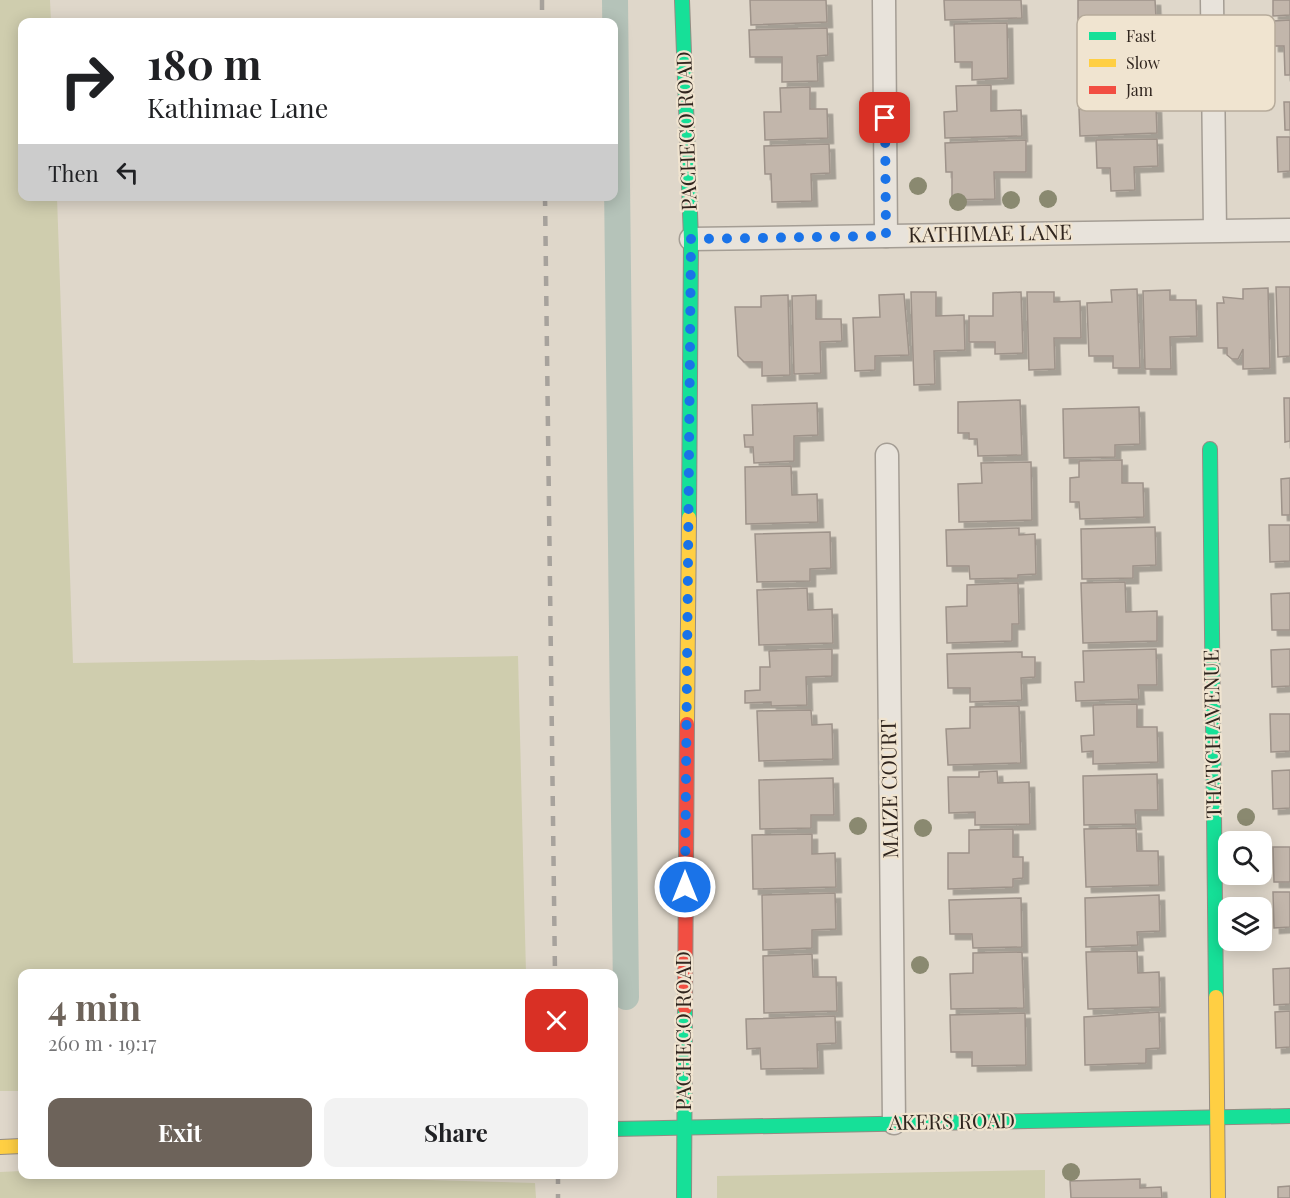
<!DOCTYPE html>
<meta charset="utf-8">
<style>
:root{--surface:#fff;--page:#f2f2f2;--text:#202124;--muted:#757577;--accent:#6d635a}
body{margin:0;font-family:"Playfair Display",serif;background:var(--page);color:var(--text);height:100vh;display:flex;flex-direction:column;font-size:22px;white-space:nowrap}
*{box-sizing:border-box;margin:0}
p{font-size:20px;color:var(--muted)}
.icon{flex:none;width:33px;height:33px;fill:none;stroke:currentColor;stroke-width:2;stroke-linecap:round;stroke-linejoin:round}
.map{position:relative;flex:1;overflow:hidden}
.drawer{position:absolute;left:18px;top:969px;width:600px;height:210px;display:flex;flex-direction:column;background:var(--surface);border-radius:12px;box-shadow:0 3px 15px #0003}
.drawer>*{flex:none}
.guide{position:absolute;left:18px;top:18px;width:600px;height:183px;border-radius:12px;box-shadow:0 3px 15px #0003;background:#fff;color:var(--text);overflow:hidden}
.fabs{position:absolute;left:1218px;top:831px;display:grid;gap:12px}
.fabs a{display:grid;place-items:center;width:54px;height:54px;border-radius:12px;background:var(--surface);box-shadow:0 3px 15px #0003;font-size:30px}
.pin{position:absolute;display:grid;place-items:center;width:51px;height:51px;color:#fff;margin:-26px;border-radius:12px;box-shadow:0 3px 9px #0006}
.me{position:absolute;width:66px;margin:-33px;rotate:0deg;stroke-linejoin:round;filter:drop-shadow(0 0 4px #0008)}
.turn{display:flex;align-items:center;gap:21px;height:126px;padding:0 30px;font-size:27px}
.turn .icon{width:78px;height:78px;stroke-width:2.5}
.turn b{display:block;font-size:42px;line-height:51px}
.then{display:flex;align-items:center;height:57px;padding:0 30px;background:#0003;gap:12px;font-size:22px}
.round{display:grid;place-items:center;flex:none;width:63px;height:63px;border-radius:12px;background:var(--page)}
.overview{display:flex;align-items:center;justify-content:space-between;height:102px;padding:0 30px}
h1{font-size:36px;font-weight:700;line-height:45px;color:var(--accent)}
.action{display:flex;gap:12px;margin-top:auto;padding:12px 30px}
.action a{flex:1;height:69px;border-radius:12px;background:var(--accent);color:#fff;font-size:24px;font-weight:700;line-height:69px;text-align:center}
.action a+a{background:var(--page);color:var(--text)}
.map>svg:first-child{display:block}
.green{fill:#cfcdae}
.lines{fill:none;stroke-linecap:round;stroke-linejoin:round}
.canal{stroke:#b5c3b9;stroke-width:26}
.building{fill:#c2b6ab;stroke:#9e938a;stroke-width:1.5;filter:url(#shadow)}
.street-casing{stroke:#a49d94;stroke-width:25}
.fast-casing{stroke:#948c83;stroke-width:16}
.slow-casing{stroke:#948c83;stroke-width:16}
.jam-casing{stroke:#948c83;stroke-width:16}
.street{stroke:#e8e3db;stroke-width:22}
.fast{stroke:#16e098;stroke-width:14}
.slow{stroke:#ffcf43;stroke-width:14}
.jam{stroke:#f24e42;stroke-width:14}
.rail{stroke:#a7a29c;stroke-width:4.5;stroke-dasharray:10 10;stroke-linecap:butt}
.tree{fill:#8a8970}
.route{stroke:#1a73e8;stroke-width:10;stroke-dasharray:0 18}
.labels{text-anchor:middle;stroke-width:4.5;stroke-linejoin:round;paint-order:stroke}
.street-label{font-size:21px;fill:#30251e;stroke:#f0e4d0}
.key{fill:#f0e4d0;stroke:#b6ab9b;stroke-width:1.5}
.key-label{font-size:16px;fill:#30251e}
</style>
<div class="map">
<svg width="1290" height="1198" viewBox="0 0 1290 1198">
<defs>
<filter id="shadow"><feDropShadow dx="5.5" dy="5.5" stdDeviation="0" flood-color="#0004"/></filter>
</defs>
<rect width="100%" height="100%" fill="#dfd7ca"/>
<g class="green">
<polygon points="0,0 50,0 51,22 22,22 22,196 57,197 73,663 518,656 526,973 22,974 22,1091 0,1091"/>
<polygon points="1045,1170 1045,1198 717,1198 717,1176"/>
<polygon points="22,1171 22,1174 246,1175 535,1183 536,1198 0,1198 0,1172"/>
</g>
<g class="lines">
<polyline class="canal" points="615,0 626,997"/>
</g>
<g class="building">
<polygon points="750,0 826,0 827,22 751,25"/>
<polygon points="944,0 1021,0 1022,18 945,20"/>
<polygon points="1078,0 1155,0 1156,17 1078,20"/>
<polygon points="1273,0 1290,0 1290,15 1273,16"/>
<polygon points="1290,20 1290,75 1285,75 1284,46 1273,46 1273,21"/>
<polygon points="1007,23 1008,78 972,80 972,62 955,62 954,24"/>
<polygon points="827,28 828,55 817,56 818,81 782,82 782,57 750,57 749,30"/>
<polygon points="991,85 991,111 1021,110 1022,136 945,138 944,112 957,111 956,86"/>
<polygon points="1109,86 1143,86 1144,107 1156,107 1157,133 1080,136 1079,109 1110,108"/>
<polygon points="810,87 810,109 827,109 828,138 765,140 764,112 781,112 780,88"/>
<polygon points="1284,102 1290,102 1290,130 1285,130"/>
<polygon points="1277,137 1290,137 1290,171 1278,172"/>
<polygon points="1157,139 1158,166 1134,167 1135,190 1111,191 1110,168 1097,168 1096,140"/>
<polygon points="1026,140 1026,172 994,172 995,199 952,200 952,172 946,172 945,143"/>
<polygon points="829,144 830,173 811,174 812,201 772,202 771,174 765,174 764,146"/>
<polygon points="1276,287 1290,287 1290,356 1278,357"/>
<polygon points="1268,288 1270,368 1243,369 1243,349 1238,359 1232,359 1227,355 1227,348 1218,348 1217,303 1224,303 1223,297 1243,299 1243,289"/>
<polygon points="1137,289 1140,368 1113,368 1113,356 1089,356 1087,303 1112,302 1111,290"/>
<polygon points="1170,290 1170,300 1196,300 1197,336 1170,337 1171,369 1145,369 1143,291"/>
<polygon points="911,292 936,292 936,316 964,315 965,350 934,351 935,384 914,385"/>
<polygon points="1021,292 1023,353 995,354 995,342 969,342 969,316 993,316 993,293"/>
<polygon points="1027,292 1054,292 1054,302 1080,301 1081,338 1054,338 1055,369 1029,370"/>
<polygon points="904,294 909,355 875,356 875,370 855,371 853,318 880,317 879,295"/>
<polygon points="788,295 790,375 762,376 762,362 744,362 738,356 735,307 761,307 761,296"/>
<polygon points="816,295 816,319 841,319 842,341 820,342 821,373 794,374 792,296"/>
<polygon points="1284,398 1290,398 1290,441 1285,442"/>
<polygon points="1020,400 1022,455 978,456 977,439 969,439 969,433 958,433 958,402"/>
<polygon points="817,403 818,435 794,436 794,461 754,463 753,447 745,447 744,435 753,435 752,405"/>
<polygon points="1139,407 1140,444 1115,445 1115,457 1064,458 1063,409"/>
<polygon points="1122,460 1122,483 1143,483 1144,517 1080,519 1079,502 1070,502 1070,478 1079,477 1079,461"/>
<polygon points="1031,462 1032,520 959,522 958,484 982,483 981,463"/>
<polygon points="791,466 792,495 817,494 818,522 746,524 745,467"/>
<polygon points="1290,478 1290,515 1282,515 1281,479"/>
<polygon points="1269,525 1290,525 1290,561 1270,562"/>
<polygon points="1155,527 1156,565 1133,566 1133,578 1082,579 1081,529"/>
<polygon points="1019,528 1019,535 1035,534 1036,574 1018,575 1018,578 970,579 969,566 947,566 946,530"/>
<polygon points="830,532 831,568 810,569 810,581 757,582 755,534"/>
<polygon points="1125,582 1126,612 1157,611 1157,641 1083,643 1081,583"/>
<polygon points="1018,583 1019,624 1012,624 1012,641 947,643 946,607 967,606 967,585"/>
<polygon points="807,588 808,610 832,609 833,643 759,645 757,590"/>
<polygon points="1290,593 1290,630 1272,630 1271,594"/>
<polygon points="832,649 832,676 806,677 807,705 771,706 771,702 745,703 745,691 760,690 760,667 770,667 769,651"/>
<polygon points="1156,649 1157,685 1138,685 1139,699 1076,701 1075,682 1084,682 1083,651"/>
<polygon points="1290,649 1290,686 1272,687 1271,650"/>
<polygon points="1022,652 1022,657 1035,657 1035,677 1021,678 1022,700 970,702 970,688 948,688 947,654"/>
<polygon points="1137,704 1137,727 1157,727 1158,762 1093,764 1093,751 1082,752 1081,736 1094,735 1093,705"/>
<polygon points="1019,706 1021,763 948,765 946,729 970,728 970,707"/>
<polygon points="811,710 812,725 832,724 833,759 759,761 757,711"/>
<polygon points="1270,714 1290,714 1290,751 1271,752"/>
<polygon points="1290,770 1290,808 1273,809 1272,771"/>
<polygon points="997,771 998,783 1029,782 1030,824 975,825 975,812 949,813 948,777 979,777 979,772"/>
<polygon points="1157,774 1158,810 1135,810 1136,824 1084,825 1083,776"/>
<polygon points="833,778 834,815 811,815 811,828 760,829 759,780"/>
<polygon points="1136,828 1137,851 1158,851 1159,885 1086,887 1084,829"/>
<polygon points="1013,829 1013,857 1023,857 1023,878 1013,879 1013,887 948,889 948,853 969,853 969,830"/>
<polygon points="812,834 812,854 835,853 836,887 753,889 752,835"/>
<polygon points="1273,847 1290,847 1290,882 1274,882"/>
<polygon points="1273,892 1290,892 1290,927 1274,928"/>
<polygon points="835,893 836,929 812,930 812,948 763,950 762,895"/>
<polygon points="1159,895 1160,931 1137,932 1138,945 1086,947 1085,898"/>
<polygon points="1021,898 1022,947 973,948 972,934 950,934 949,900"/>
<polygon points="1137,951 1138,973 1159,972 1160,1007 1088,1009 1086,952"/>
<polygon points="1022,952 1024,1008 951,1009 950,974 973,973 973,953"/>
<polygon points="812,954 813,977 836,977 837,1011 764,1013 763,956"/>
<polygon points="1290,968 1290,1004 1274,1005 1273,969"/>
<polygon points="1290,1011 1290,1047 1276,1048 1275,1012"/>
<polygon points="1159,1012 1160,1048 1146,1049 1146,1063 1085,1065 1084,1017"/>
<polygon points="1025,1013 1026,1065 972,1066 972,1052 951,1052 950,1015"/>
<polygon points="835,1016 836,1043 817,1044 818,1068 761,1069 760,1048 747,1049 746,1019"/>
<polygon points="1140,1179 1140,1188 1161,1187 1162,1198 1071,1198 1070,1181"/>
<polygon points="1290,1186 1290,1198 1278,1198 1278,1187"/>
</g>
<g class="lines">
<g class="street-casing">
<g id="street">
<polyline points="884,0 886,236"/>
<polyline points="1212,0 1215,230"/>
<polyline points="691,239 1290,230"/>
<polyline points="887,455 894,1123"/>
</g>
</g>
<g class="fast-casing">
<g id="fast">
<polyline points="682,0 691,239 689,518"/>
<polyline points="1210,449 1216,997"/>
<polyline points="614,1129 1290,1116"/>
<polyline points="684,1198 685,1008"/>
</g>
</g>
<g class="slow-casing">
<g id="slow">
<polyline points="687,724 689,518"/>
<polyline points="1216,997 1218,1198"/>
<polyline points="0,1147 22,1146"/>
</g>
</g>
<g class="jam-casing">
<polyline id="jam" points="685,1008 687,724"/>
</g>
<use href="#street" class="street"/>
<use href="#fast" class="fast"/>
<use href="#slow" class="slow"/>
<use href="#jam" class="jam"/>
<g class="rail">
<polyline points="542,0 542,22"/>
<polyline points="545,196 555,974"/>
<polyline points="558,1174 558,1198"/>
</g>
</g>
<g class="tree">
<circle cx="918" cy="186" r="9"/>
<circle cx="1048" cy="199" r="9"/>
<circle cx="1011" cy="200" r="9"/>
<circle cx="958" cy="202" r="9"/>
<circle cx="1246" cy="817" r="9"/>
<circle cx="858" cy="826" r="9"/>
<circle cx="923" cy="828" r="9"/>
<circle cx="920" cy="965" r="9"/>
<circle cx="1071" cy="1172" r="9"/>
</g>
<g class="lines">
<polyline class="route" points="685,887 691,239 886,236 885,118"/>
</g>
<g class="labels">
<g class="street-label">
<text transform="translate(687 131) rotate(-92)" y="7">PACHECO ROAD</text>
<text transform="translate(990 234) rotate(-1)" y="7">KATHIMAE LANE</text>
<text transform="translate(1213 734) rotate(-91)" y="7">THATCH AVENUE</text>
<text transform="translate(890 789) rotate(-91)" y="7">MAIZE COURT</text>
<text transform="translate(684 1031) rotate(-90)" y="7">PACHECO ROAD</text>
<text transform="translate(952 1122) rotate(-1)" y="7">AKERS ROAD</text>
</g>
</g>
<rect x="1077" y="15" width="198" height="96" rx="9" class="key"/>
<rect x="1089" y="32" width="27" height="8" fill="#16e098"/>
<rect x="1089" y="59" width="27" height="8" fill="#ffcf43"/>
<rect x="1089" y="86" width="27" height="8" fill="#f24e42"/>
<g class="key-label">
<text x="1126" y="42">Fast</text>
<text x="1126" y="69">Slow</text>
<text x="1126" y="96">Jam</text>
</g>
</svg>
<div class="fabs">
<a><svg class="icon" aria-label="search" viewBox="0 0 24 24"><circle cx="10" cy="10" r="6"/><path d="M15 15l6 6"/></svg></a>
<a><svg class="icon" aria-label="layers" viewBox="0 0 24 24"><path d="M12 4l9 5-9 5-9-5zM3 14l9 5 9-5"/></svg></a>
</div>
<div class="pin" style="left:885px;top:118px;background:#d93025"><svg class="icon" aria-label="arrive" viewBox="0 0 24 24"><path d="M6 21V4h12l-3 4 3 4H6"/></svg></div>
<svg class="me" style="left:685px;top:887px" viewBox="-20 -20 40 40"><circle r="17" fill="#1a73e8" stroke="#fff" stroke-width="3"/><path d="M0-11L8 9 0 5-8 9z" fill="#fff"/></svg>
<div class="guide">
<div class="turn"><svg class="icon" aria-label="right" viewBox="0 0 24 24"><path d="M7 20v-9h11M14 6l5 5-5 5"/></svg><div><b>180 m</b>Kathimae Lane</div></div>
<div class="then">Then<svg class="icon" aria-label="left" viewBox="0 0 24 24"><path d="M17 20v-9H6M10 6l-5 5 5 5"/></svg></div>
</div>
<section class="drawer">
<div class="overview"><div><h1>4 min</h1><p>260 m · 19:17</p></div><a class="round" style="background:#d93025;color:#fff"><svg class="icon" aria-label="close" viewBox="0 0 24 24"><path d="M6 6l12 12M18 6L6 18"/></svg></a></div>
<div class="action"><a>Exit</a><a>Share</a></div>
</section>
</div>
